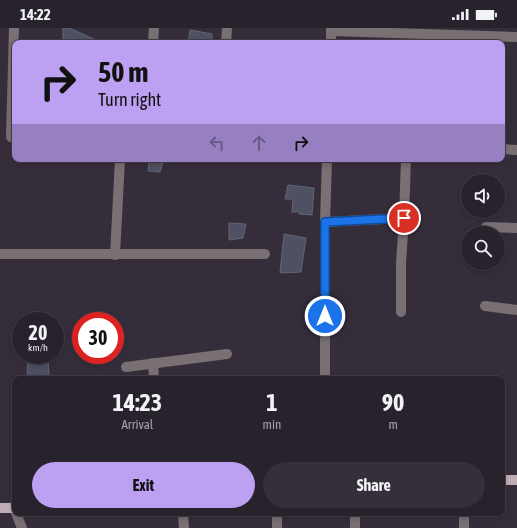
<!DOCTYPE html>
<style>
:root{--surface:#28222c;--page:#342f38;--text:#f1f3f6;--muted:#a5a4a9;--line:#443f48;--accent:#bca0f2}
body{margin:0;font-family:"Asap Condensed",sans-serif;background:var(--page);color:var(--text);height:100vh;display:flex;flex-direction:column;font-size:15px;white-space:nowrap}
*{box-sizing:border-box;margin:0}
p{font-size:13px;color:var(--muted)}
.icon{flex:none;width:22px;height:22px;fill:none;stroke:currentColor;stroke-width:2;stroke-linecap:round;stroke-linejoin:round}
.map{position:relative;flex:1;overflow:hidden}
.side{position:absolute;left:12px;top:348px;width:493px;height:140px;display:flex;flex-direction:column;background:var(--surface);border-radius:8px;box-shadow:0 2px 6px #0003,0 0 0 1px var(--line)}
.side>*{flex:none}
.hud{position:absolute;left:12px;top:12px;width:493px;height:122px;border-radius:8px;box-shadow:0 2px 6px #0003,0 0 0 1px var(--line);background:#bca0f2;color:#111;overflow:hidden}
.buttons{position:absolute;left:461px;top:146px;display:grid;gap:8px}
.buttons a{display:grid;place-items:center;width:44px;height:44px;border-radius:50%;background:var(--surface);box-shadow:0 2px 6px #0003,0 0 0 1px var(--line);font-size:20px}
.speed{position:absolute;left:12px;top:284px;display:flex;gap:8px;font-size:20px;font-weight:700;text-align:center}
.speed>*{display:grid;place-content:center;width:52px;height:52px;border-radius:50%;background:var(--surface);box-shadow:0 2px 6px #0003,0 0 0 1px var(--line);line-height:1}
.speed small{font-size:10px;font-weight:400}
.speed .limit{border:6px solid #d22;background:#fff;color:#111}
.pin{position:absolute;display:grid;place-items:center;width:34px;height:34px;color:#fff;margin:-17px;border:2px solid #fff;border-radius:50%;box-shadow:0 1px 4px #0007}
.me{position:absolute;width:44px;margin:-22px;rotate:0deg;stroke-linejoin:round;filter:drop-shadow(0 0 3px #0008)}
.turn{display:flex;align-items:center;gap:14px;height:84px;padding:0 20px;font-size:18px}
.turn .icon{width:52px;height:52px;stroke-width:2.5}
.turn b{display:block;font-size:28px;line-height:34px}
.lanes{display:flex;align-items:center;height:38px;padding:0 20px;background:#0003;justify-content:center;gap:20px;direction:ltr}
.lanes .off{opacity:.35}
.eta{display:flex;justify-content:space-evenly;align-items:center;height:68px;text-align:center}
.eta b{font-size:24px;font-weight:700;line-height:28px}
.action{display:flex;gap:8px;margin-top:auto;padding:8px 20px}
.action a{flex:1;height:46px;border-radius:24px;background:var(--accent);color:#111;font-size:16px;font-weight:700;line-height:46px;text-align:center}
.action a+a{background:var(--page);color:var(--text)}
.status{display:flex;justify-content:space-between;align-items:center;height:28px;padding:0 20px;background:var(--surface);direction:ltr}
.status svg{height:11px;fill:currentColor}
.map>svg:first-child{display:block}
.building{fill:#4f5162;stroke:#636576}
.lines{fill:none;stroke-linecap:round;stroke-linejoin:round}
.minor{stroke:#787073;stroke-width:10}
.major{stroke:#bfaeb5;stroke-width:10}
.route-casing{stroke:#114b97;stroke-width:10}
.route{stroke:#1a73e8;stroke-width:7}
</style>
<div class="status"><b>14:22</b><svg viewBox="0 0 49 12"><path d="M0 12V9h3v3zM5 12V6h3v6zM10 12V3h3v9zM15 12V0h3v12zM26 1h20v11H26zM47 4h2v5h-2z"/></svg></div>
<div class="map">
<svg width="517" height="500" viewBox="0 0 517 500">
<rect width="100%" height="100%" fill="#362d3b"/>
<g class="building">
<polygon points="63,0 69,0 96,12 96,13 63,11"/>
<polygon points="190,2 212,6 212,15 188,15"/>
<polygon points="149,131 164,131 160,144 148,143"/>
<polygon points="288,157 314,160 312,187 299,186 300,184 292,184 293,171 285,171"/>
<polygon points="229,195 246,196 243,210 229,212"/>
<polygon points="284,206 306,210 301,244 280,245"/>
<polygon points="28,327 48,327 49,351 27,351"/>
</g>
<g class="lines">
<g class="minor">
<polyline points="331,3 517,9"/>
<polyline points="153,15 154,0"/>
<polyline points="226,15 227,0"/>
<polyline points="331,15 331,0"/>
<polyline points="11,109 14,0"/>
<polyline points="502,121 517,122"/>
<polyline points="325,194 404,190"/>
<polyline points="486,199 517,200"/>
<polyline points="0,226 265,226"/>
<polyline points="115,227 120,131"/>
<polyline points="485,278 517,282"/>
<polyline points="401,284 401,235 404,190 406,131"/>
<polyline points="153,335 154,351"/>
<polyline points="126,339 227,326"/>
<polyline points="325,351 325,194 327,131"/>
<polyline points="16,485 22,500"/>
<polyline points="183,485 184,500"/>
<polyline points="355,485 355,500"/>
<polyline points="277,500 277,485"/>
<polyline points="464,500 464,485"/>
</g>
<g class="major">
<polyline points="502,452 517,452"/>
<polyline points="0,480 15,480"/>
</g>
</g>
<g class="lines">
<g class="route-casing">
<polyline id="route" points="325,288 325,194 404,190"/>
</g>
<use href="#route" class="route"/>
</g>
</svg>
<div class="buttons">
<a><svg class="icon" aria-label="sound" viewBox="0 0 24 24"><path d="M4 9h4l5-4v14l-5-4H4zM17 9q2 3 0 6"/></svg></a>
<a><svg class="icon" aria-label="search" viewBox="0 0 24 24"><circle cx="10" cy="10" r="6"/><path d="M15 15l6 6"/></svg></a>
</div>
<div class="speed"><div>20<small>km/h</small></div><div class="limit">30</div></div>
<div class="pin" style="left:404px;top:190px;background:#d93025"><svg class="icon" aria-label="arrive" viewBox="0 0 24 24"><path d="M6 21V4h12l-3 4 3 4H6"/></svg></div>
<svg class="me" style="left:325px;top:288px" viewBox="-20 -20 40 40"><circle r="17" fill="#1a73e8" stroke="#fff" stroke-width="3"/><path d="M0-11L8 9 0 5-8 9z" fill="#fff"/></svg>
<div class="hud">
<div class="turn"><svg class="icon" aria-label="right" viewBox="0 0 24 24"><path d="M7 20v-9h11M14 6l5 5-5 5"/></svg><div><b>50 m</b>Turn right</div></div>
<div class="lanes"><svg class="icon off" aria-label="left" viewBox="0 0 24 24"><path d="M17 20v-9H6M10 6l-5 5 5 5"/></svg><svg class="icon off" aria-label="ahead" viewBox="0 0 24 24"><path d="M12 20V5M6 11l6-6 6 6"/></svg><svg class="icon" aria-label="right" viewBox="0 0 24 24"><path d="M7 20v-9h11M14 6l5 5-5 5"/></svg></div>
</div>
<section class="side">
<div class="eta">
<div><b>14:23</b><p>Arrival</p></div>
<div><b>1</b><p>min</p></div>
<div><b>90</b><p>m</p></div>
</div>
<div class="action"><a>Exit</a><a>Share</a></div>
</section>
</div>
